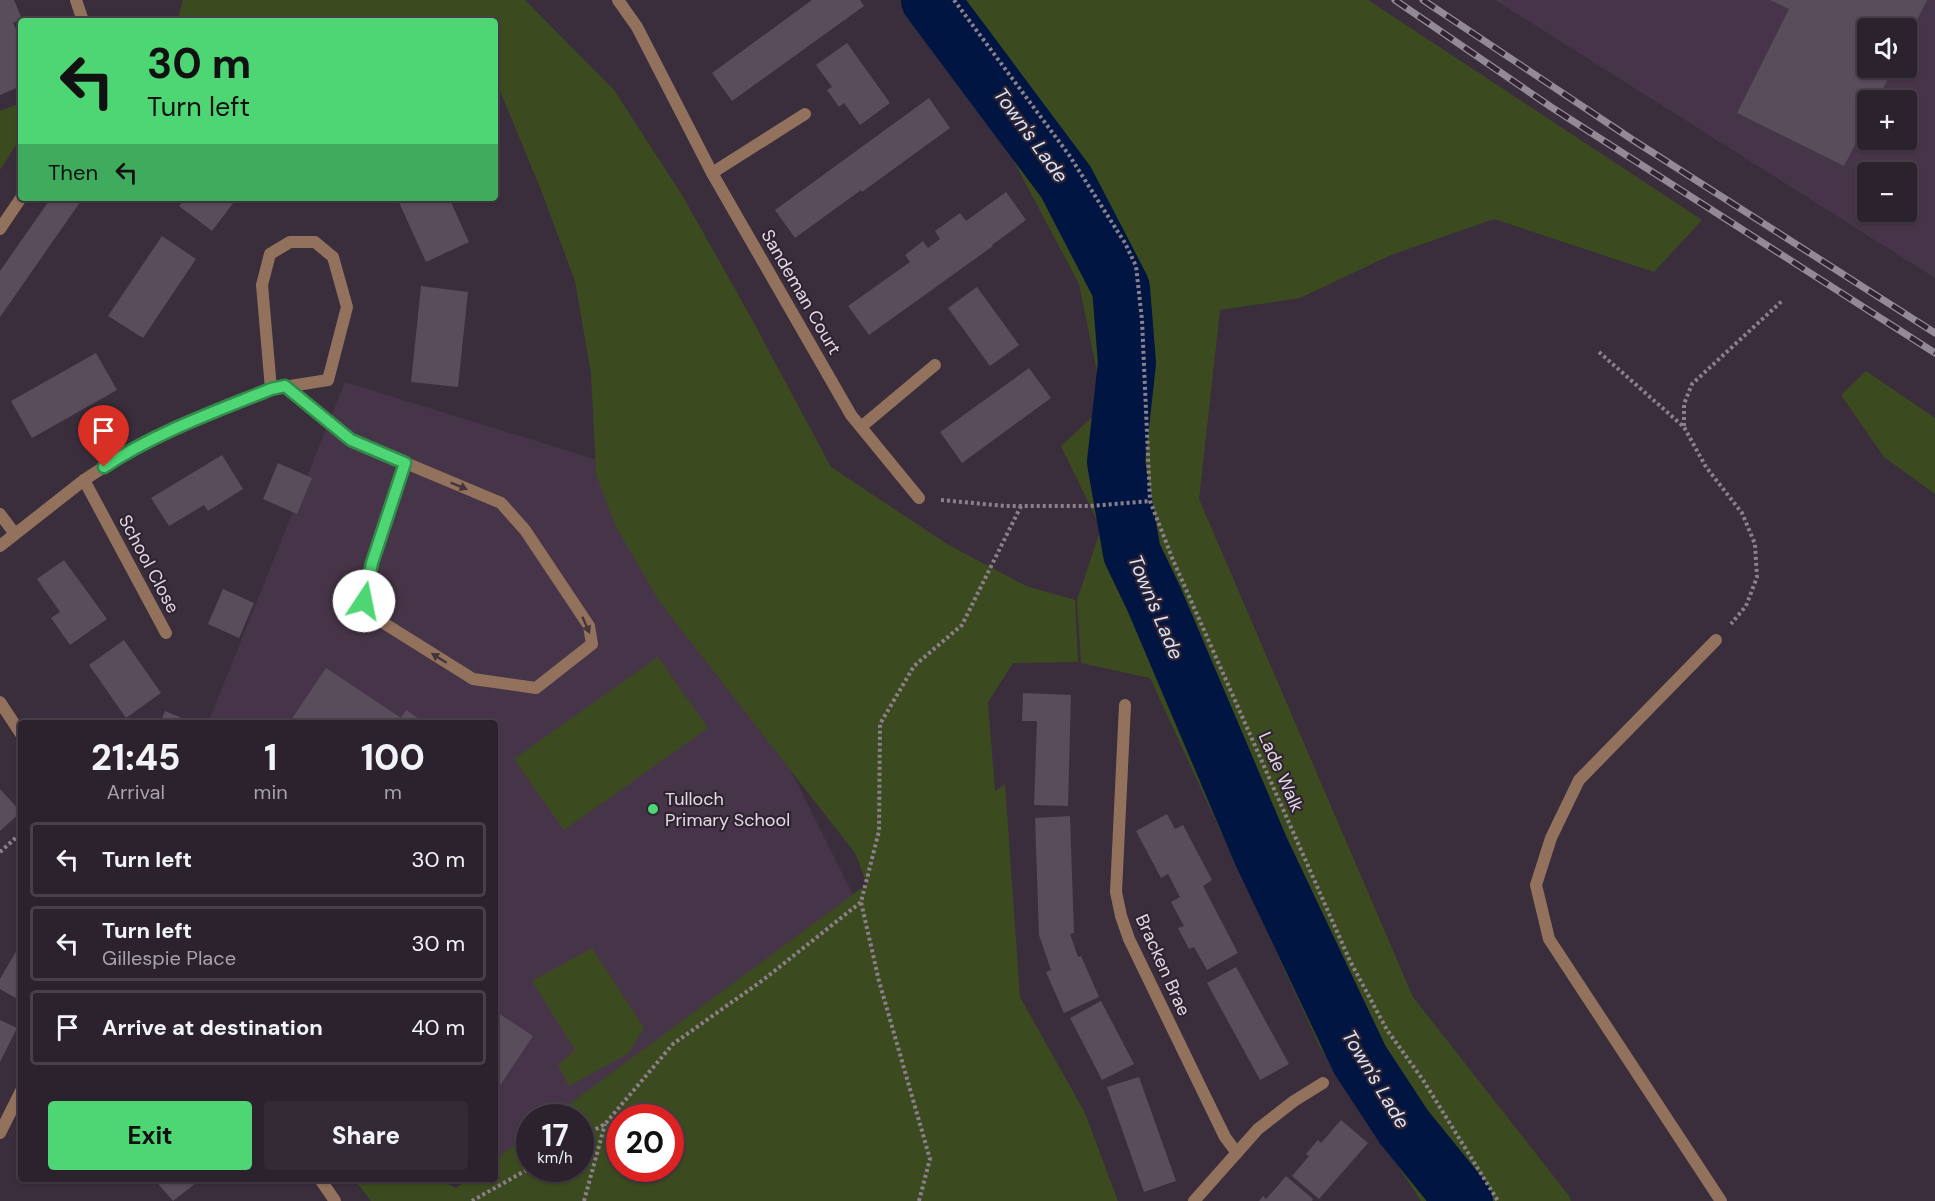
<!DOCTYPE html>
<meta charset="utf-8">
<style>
:root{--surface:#2c222d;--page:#342a35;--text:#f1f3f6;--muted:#a6a4aa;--line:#483f49;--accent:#4ed675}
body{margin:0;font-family:"DM Sans",sans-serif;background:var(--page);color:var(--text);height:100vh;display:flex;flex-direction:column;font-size:22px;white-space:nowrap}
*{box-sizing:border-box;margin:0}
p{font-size:20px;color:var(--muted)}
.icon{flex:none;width:33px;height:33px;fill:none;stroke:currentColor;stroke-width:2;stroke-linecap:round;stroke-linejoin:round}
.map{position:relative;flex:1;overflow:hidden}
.panel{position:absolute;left:18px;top:720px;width:480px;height:462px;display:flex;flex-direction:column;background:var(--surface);border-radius:6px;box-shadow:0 2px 4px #0004,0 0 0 2px var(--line)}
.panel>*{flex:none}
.hud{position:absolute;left:18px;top:18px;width:480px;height:183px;border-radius:6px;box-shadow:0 2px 4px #0004,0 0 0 2px var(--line);background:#4ed675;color:#111;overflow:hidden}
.buttons{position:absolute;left:1857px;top:18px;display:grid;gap:12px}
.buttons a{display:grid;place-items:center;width:60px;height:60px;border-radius:6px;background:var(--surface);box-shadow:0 2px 4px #0004,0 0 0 2px var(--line);font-size:30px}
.speed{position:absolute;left:516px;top:1104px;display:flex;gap:12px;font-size:30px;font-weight:700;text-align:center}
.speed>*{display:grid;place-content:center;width:78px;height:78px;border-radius:50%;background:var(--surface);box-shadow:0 2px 4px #0004,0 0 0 2px var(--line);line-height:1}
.speed small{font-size:15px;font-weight:400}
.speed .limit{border:9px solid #d22;background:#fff;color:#111}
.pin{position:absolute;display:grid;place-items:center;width:51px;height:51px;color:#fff;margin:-62px -26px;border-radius:50% 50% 50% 0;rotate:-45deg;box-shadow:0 0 6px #0007}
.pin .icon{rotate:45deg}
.me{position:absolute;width:66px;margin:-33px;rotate:11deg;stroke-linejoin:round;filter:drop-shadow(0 0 4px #0008)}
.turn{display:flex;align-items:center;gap:21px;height:126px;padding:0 30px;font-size:27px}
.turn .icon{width:78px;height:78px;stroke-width:2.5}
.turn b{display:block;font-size:42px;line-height:51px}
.then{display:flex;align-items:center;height:57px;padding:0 30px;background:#0003;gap:12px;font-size:22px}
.eta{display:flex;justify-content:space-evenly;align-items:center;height:102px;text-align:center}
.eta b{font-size:36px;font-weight:800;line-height:42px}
.cta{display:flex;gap:12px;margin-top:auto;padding:12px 30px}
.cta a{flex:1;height:69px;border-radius:6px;background:var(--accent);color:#111;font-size:24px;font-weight:800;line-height:69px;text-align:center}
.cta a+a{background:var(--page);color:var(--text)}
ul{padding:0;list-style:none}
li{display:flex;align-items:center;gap:18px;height:75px;margin:0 12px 9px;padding:0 18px;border:3px solid var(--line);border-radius:6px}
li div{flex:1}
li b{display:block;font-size:22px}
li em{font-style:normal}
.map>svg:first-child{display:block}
.built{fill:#463548;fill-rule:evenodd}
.green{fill:#3c4b1f;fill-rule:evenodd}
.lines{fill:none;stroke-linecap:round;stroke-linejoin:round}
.river{stroke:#001542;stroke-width:58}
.building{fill:#594c5b}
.path{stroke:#8b808c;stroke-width:4;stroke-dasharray:3 3;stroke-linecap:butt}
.service{stroke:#93725d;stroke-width:12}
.minor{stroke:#93725d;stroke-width:12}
.rail-casing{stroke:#948a96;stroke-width:7}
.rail{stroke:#302432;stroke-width:4.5;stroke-dasharray:14;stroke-linecap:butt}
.oneway{fill:#44343b}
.route-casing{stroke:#338b4c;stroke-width:15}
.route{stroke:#4ed675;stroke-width:10}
.poi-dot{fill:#4ed675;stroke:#302432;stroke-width:2}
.labels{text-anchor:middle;stroke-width:4.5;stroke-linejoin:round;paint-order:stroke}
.street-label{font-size:18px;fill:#e3dae4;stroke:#302432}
.poi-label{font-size:18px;fill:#e3dae4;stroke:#302432;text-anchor:start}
.water-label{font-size:20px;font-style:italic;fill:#d8e5f7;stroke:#302432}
</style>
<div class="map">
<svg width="1935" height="1201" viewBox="0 0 1935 1201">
<rect width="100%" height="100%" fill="#3a2e3c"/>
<g class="built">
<path d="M1495,0H1935V278ZM1868,28H1906V68H1868ZM1868,100H1906V140H1868ZM1868,172H1906V212H1868Z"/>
<polygon points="345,382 643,474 853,895 554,1117 530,1118 529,1135 495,1160 495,723 208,723"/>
</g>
<g class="green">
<path d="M183,0H525L614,90L682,195L749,314L831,467L947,544L1026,586L1075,600L1078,662L1013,663L988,702L995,791L1005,784L1020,997L1085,1113L1118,1201H371L354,1179H438L456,1188L469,1179H495V1160L529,1134L530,1168H580V1118L552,1117L867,884L855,853L659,601L615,525L596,474L591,373L575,281L541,190L495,79V21H177ZM620,1118H670V1168H620Z"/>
<polygon points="914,0 1368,0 1702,220 1654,272 1494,219 1391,255 1300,298 1220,310 1199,499 1413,997 1570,1197 1571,1201 1421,1201 1320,1047 1150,678 1081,663 1077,600 1101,528 1061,446 1104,406 1079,284 951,43"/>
<polygon points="21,103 21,137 0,170 0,111"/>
<polygon points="1866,371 1935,418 1935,494 1884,457 1841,395"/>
<polygon points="658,657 708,728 564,830 514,759"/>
<polygon points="592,948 644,1028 629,1053 569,1086 558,1065 575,1050 532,981"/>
</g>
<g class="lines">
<polyline class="river" points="930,0 1066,182 1121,288 1127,363 1116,462 1132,553 1154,599 1261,851 1360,1060 1404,1127 1464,1201"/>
</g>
<g class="building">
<polygon points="0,0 14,0 22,19 13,23 21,39 21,86 0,95"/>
<polygon points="812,0 860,0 864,6 732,101 712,73"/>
<polygon points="1770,0 1927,0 1906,42 1906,28 1868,28 1868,68 1894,68 1877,100 1868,100 1868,120 1844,166 1737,113 1789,9"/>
<polygon points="847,43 890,103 860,125 844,103 839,107 827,90 832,87 816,65"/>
<polygon points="929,98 950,128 862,192 861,190 795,238 775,210"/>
<polygon points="1006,192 1026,220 992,245 993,246 869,335 848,306 910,262 905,255 923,241 928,248 940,239 935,231 960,213 966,221"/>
<polygon points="51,198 83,198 0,317 0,271"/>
<polygon points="185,198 237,198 212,231 179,206"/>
<polygon points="397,198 449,198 469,242 426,262"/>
<polygon points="162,236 196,259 143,338 108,316"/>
<polygon points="421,286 468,292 458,387 411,382"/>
<polygon points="977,287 1019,345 990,366 948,308"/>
<polygon points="96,353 117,390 32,438 11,401"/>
<polygon points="1029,368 1051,398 962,463 940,432"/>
<polygon points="222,455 243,489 208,511 204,505 169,526 151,498"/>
<polygon points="278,463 312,478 297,514 263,499"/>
<polygon points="64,560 107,619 70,645 51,618 60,612 37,579"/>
<polygon points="223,589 254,603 239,638 208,624"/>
<polygon points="124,640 161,693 126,718 89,665"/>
<polygon points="326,668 401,718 406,710 425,723 289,723"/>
<polygon points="1023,693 1071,695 1068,806 1034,805 1037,721 1022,721"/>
<polygon points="165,711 194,723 160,723"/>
<polygon points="0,789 21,812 0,831"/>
<polygon points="1167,814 1175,829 1183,825 1212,880 1203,886 1238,953 1207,970 1194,947 1189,949 1178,928 1184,926 1171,902 1180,897 1168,874 1161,878 1136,831"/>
<polygon points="1070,816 1074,933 1070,934 1078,957 1081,956 1099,997 1064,1013 1046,972 1051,970 1039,935 1035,818"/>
<polygon points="21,943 21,1001 0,989 0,979"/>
<polygon points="1236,967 1289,1064 1260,1080 1207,983"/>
<polygon points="1101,1001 1134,1064 1102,1080 1070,1018"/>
<polygon points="495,1011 533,1036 495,1093"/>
<polygon points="0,1020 17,1028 0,1062"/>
<polygon points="1139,1077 1176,1181 1144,1192 1107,1087"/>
<polygon points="1341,1120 1368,1143 1319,1199 1292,1176 1309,1156 1306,1154 1318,1140 1321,1143"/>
<polygon points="1286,1176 1313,1199 1312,1201 1259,1201 1263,1196 1266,1199"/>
<polygon points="154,1179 201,1179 173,1201"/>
</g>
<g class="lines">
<g class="path">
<polyline points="954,0 1069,155 1125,243 1136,266 1142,320 1150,501 1173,560 1350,961 1387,1030 1423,1080 1498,1201"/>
<polyline points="1599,352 1684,427 1706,467 1742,513 1755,544 1757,577 1746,606 1731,624"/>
<polyline points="1684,426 1684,404 1692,384 1783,300"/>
<polyline points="941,500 1005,506 1090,506 1150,501"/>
<polyline points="0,852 21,833"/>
<polyline points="580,1138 605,1124 673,1044 763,980 861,902"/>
<polyline points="472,1201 530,1168"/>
<polyline points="584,1201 605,1124"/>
<polyline points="919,1201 930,1159 879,981 861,902 879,831 880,724 914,666 962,625 1021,506"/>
</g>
<g class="service">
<polyline points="286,386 351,440 501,503 525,530 589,626 592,644 536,688 473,679 382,622 364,601 372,563 405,463"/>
<polyline points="1716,640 1579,780 1551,838 1536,885 1549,939 1721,1201"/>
</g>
<g class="minor">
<polyline points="76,0 83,21"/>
<polyline points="618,0 637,27 712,173 851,415 919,498"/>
<polyline points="712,173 805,114"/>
<polyline points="0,229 21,198"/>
<polyline points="861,427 935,365"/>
<polyline points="84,480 166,633"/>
<polyline points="0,514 15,534"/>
<polyline points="0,546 84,480 124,454 184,424 271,389 328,380 347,307 333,257 315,242 290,242 270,254 262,285 271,389"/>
<polyline points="0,702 21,734"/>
<polyline points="1125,705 1116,892 1121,916 1129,939 1205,1096 1225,1137 1237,1153"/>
<polyline points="0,1133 21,1091"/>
<polyline points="320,1179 335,1201"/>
<polyline points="1194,1201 1258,1129 1294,1101 1323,1083"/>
</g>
<g class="rail-casing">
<g id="rail">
<polyline points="1395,0 1551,107 1935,353"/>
<polyline points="1423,0 1633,140 1935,333"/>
</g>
</g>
<use href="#rail" class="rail"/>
</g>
<defs><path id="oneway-solid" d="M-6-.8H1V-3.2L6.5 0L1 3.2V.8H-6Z" transform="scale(1.5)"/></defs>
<g class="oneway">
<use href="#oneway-solid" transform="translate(459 486) rotate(22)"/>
<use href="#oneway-solid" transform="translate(586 625) rotate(66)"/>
<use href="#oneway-solid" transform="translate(439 658) rotate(-148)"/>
</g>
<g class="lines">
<g class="route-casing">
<path id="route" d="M104,467C155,433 214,412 271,389L285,386L351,440L405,463L372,563L364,601"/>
</g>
<use href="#route" class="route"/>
</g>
<circle class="poi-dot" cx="653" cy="809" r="6"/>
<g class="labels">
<g class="street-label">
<text transform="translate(801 292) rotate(60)" y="6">Sandeman Court</text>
<text transform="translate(149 564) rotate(62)" y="6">School Close</text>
<text transform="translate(1281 772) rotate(66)" y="6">Lade Walk</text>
<text transform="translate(1163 965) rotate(66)" y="6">Bracken Brae</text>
</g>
<g class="poi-label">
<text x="665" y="805">Tulloch<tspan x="665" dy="21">Primary School</tspan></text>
</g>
<g class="water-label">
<text transform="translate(1031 135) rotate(54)" y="7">Town's Lade</text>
<text transform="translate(1156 607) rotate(67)" y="7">Town's Lade</text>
<text transform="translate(1376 1079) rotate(59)" y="7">Town's Lade</text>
</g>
</g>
</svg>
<div class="buttons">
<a><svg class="icon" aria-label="sound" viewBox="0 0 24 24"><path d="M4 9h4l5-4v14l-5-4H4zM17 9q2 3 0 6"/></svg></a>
<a>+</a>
<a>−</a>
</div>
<div class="speed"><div>17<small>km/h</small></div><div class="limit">20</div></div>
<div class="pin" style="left:104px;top:467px;background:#d93025"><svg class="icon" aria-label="arrive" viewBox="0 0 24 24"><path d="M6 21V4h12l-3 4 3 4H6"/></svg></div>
<svg class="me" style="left:364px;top:601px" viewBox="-20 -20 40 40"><circle r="19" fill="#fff"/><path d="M0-13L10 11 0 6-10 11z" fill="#4ed675"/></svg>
<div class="hud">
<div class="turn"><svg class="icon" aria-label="left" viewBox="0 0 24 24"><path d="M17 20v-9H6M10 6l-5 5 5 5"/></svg><div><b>30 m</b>Turn left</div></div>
<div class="then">Then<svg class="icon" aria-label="left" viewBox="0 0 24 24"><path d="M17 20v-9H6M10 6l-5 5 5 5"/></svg></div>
</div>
<section class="panel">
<div class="eta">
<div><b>21:45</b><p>Arrival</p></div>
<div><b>1</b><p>min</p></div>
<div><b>100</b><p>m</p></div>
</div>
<ul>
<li><svg class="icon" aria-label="left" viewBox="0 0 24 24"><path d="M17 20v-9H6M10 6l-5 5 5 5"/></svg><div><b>Turn left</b></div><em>30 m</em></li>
<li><svg class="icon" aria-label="left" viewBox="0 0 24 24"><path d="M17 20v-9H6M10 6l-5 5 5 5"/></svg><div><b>Turn left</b><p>Gillespie Place</p></div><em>30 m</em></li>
<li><svg class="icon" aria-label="arrive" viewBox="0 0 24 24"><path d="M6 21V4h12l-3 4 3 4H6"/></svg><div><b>Arrive at destination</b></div><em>40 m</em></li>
</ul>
<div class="cta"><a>Exit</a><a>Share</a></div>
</section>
</div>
